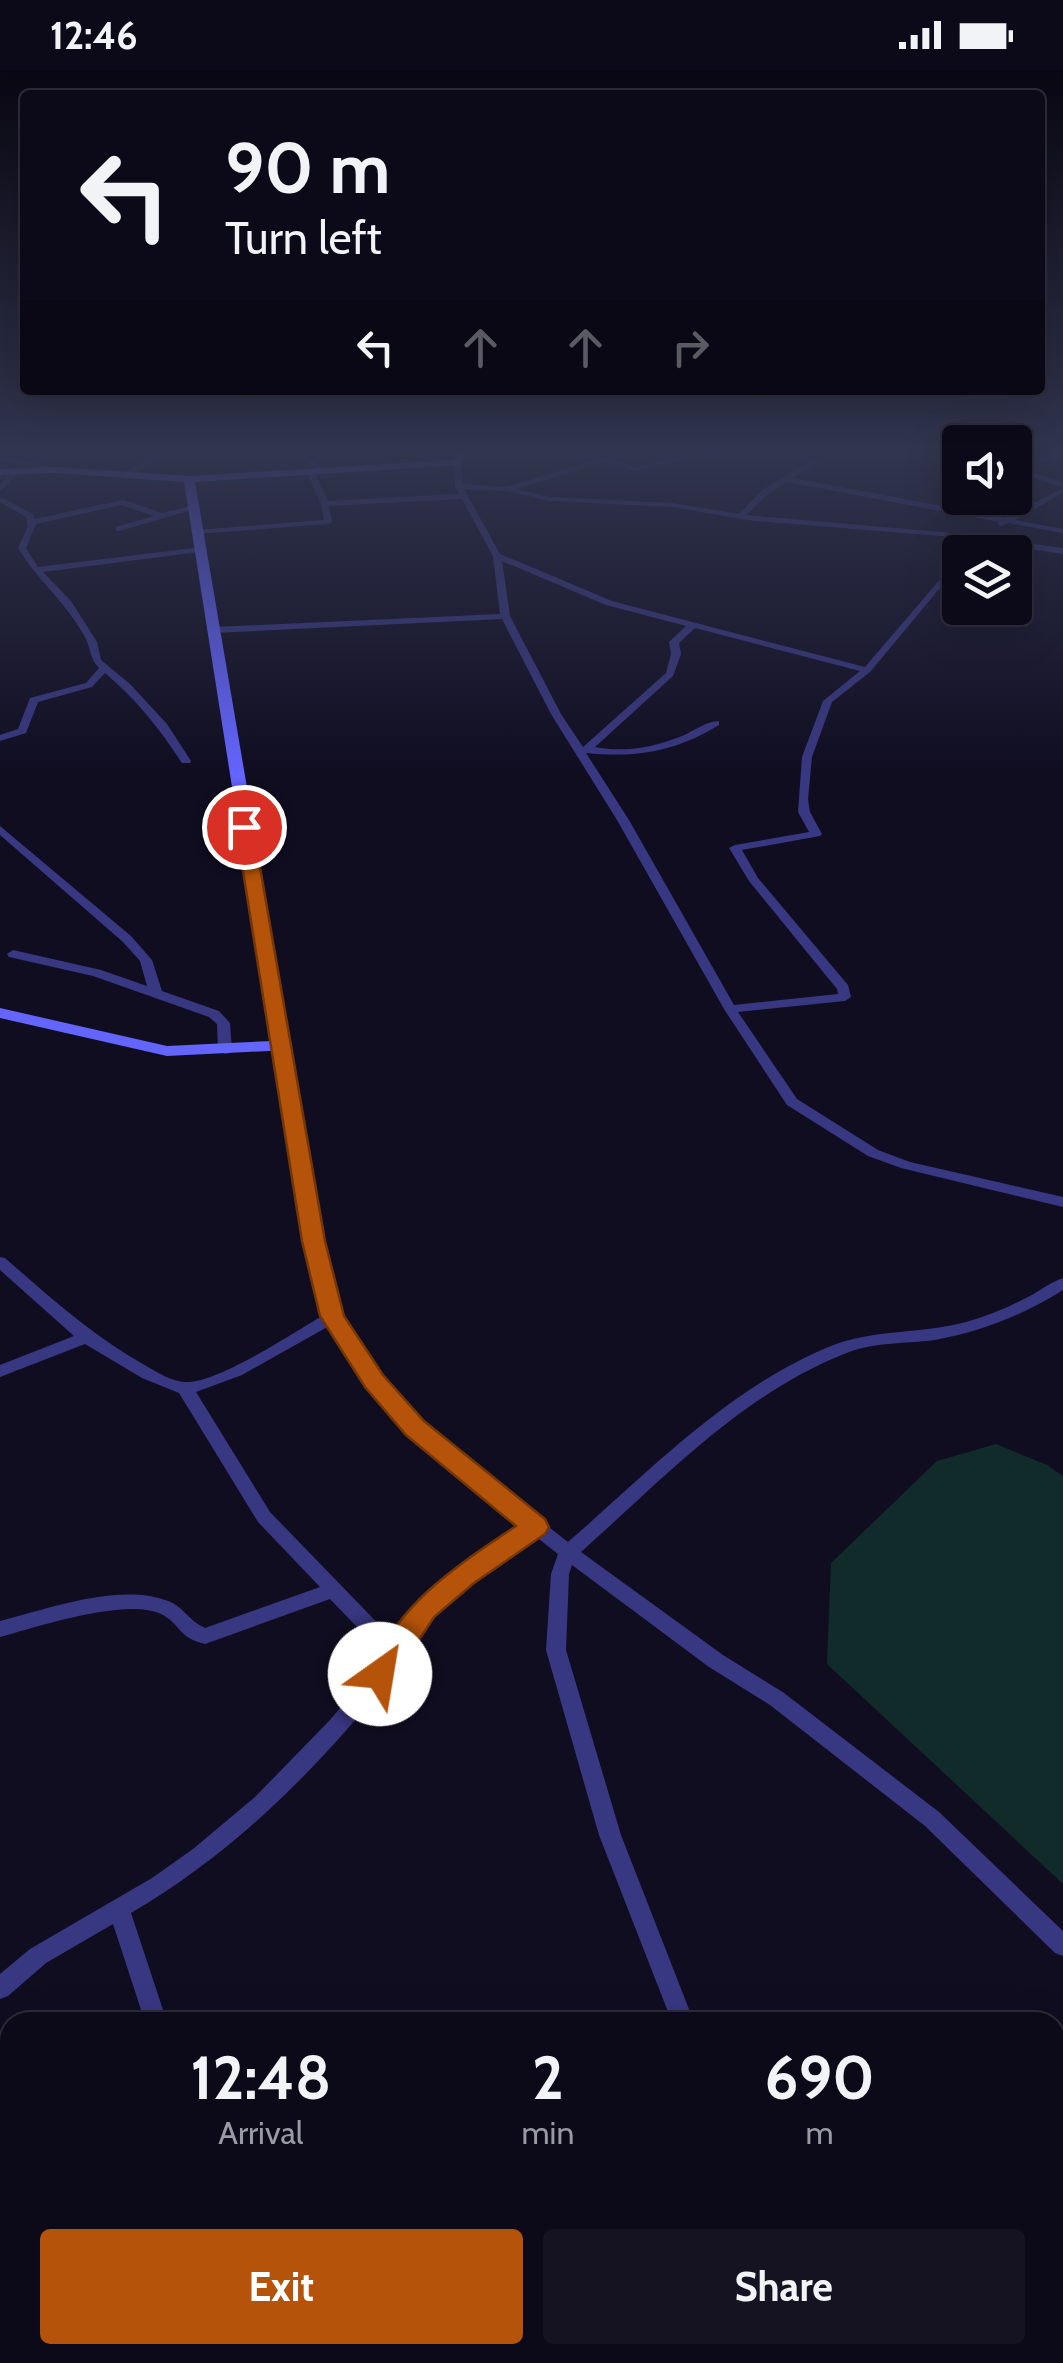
<!DOCTYPE html>
<style>
:root{--surface:#0c0a19;--page:#151322;--text:#f1f3f6;--muted:#9a9aa2;--line:#2c2b38;--accent:#b45309}
body{margin:0;font-family:Cabin,sans-serif;background:var(--page);color:var(--text);height:100vh;display:flex;flex-direction:column;font-size:38px;white-space:nowrap}
*{box-sizing:border-box;margin:0}
p{font-size:32px;color:var(--muted)}
.icon{flex:none;width:55px;height:55px;fill:none;stroke:currentColor;stroke-width:2;stroke-linecap:round;stroke-linejoin:round}
.map{position:relative;flex:1;overflow:hidden}
.sheet{position:absolute;left:0px;top:1942px;width:1065px;height:352px;display:flex;flex-direction:column;background:var(--surface);border-radius:30px 30px 0 0;box-shadow:0 10px 40px #0002,0 0 0 2px var(--line)}
.sheet>*{flex:none}
.hud{position:absolute;left:20px;top:20px;width:1025px;height:305px;border-radius:10px;box-shadow:0 10px 40px #0002,0 0 0 2px var(--line);background:#0c0a19;color:var(--text);overflow:hidden}
.tools{position:absolute;left:942px;top:355px;display:grid;gap:20px}
.tools a{display:grid;place-items:center;width:90px;height:90px;border-radius:10px;background:var(--surface);box-shadow:0 10px 40px #0002,0 0 0 2px var(--line);font-size:50px}
.pin{position:absolute;display:grid;place-items:center;width:85px;height:85px;color:#fff;margin:-42px;border:5px solid #fff;border-radius:50%;box-shadow:0 2px 10px #0007}
.me{position:absolute;width:110px;margin:-55px;rotate:32deg;stroke-linejoin:round;filter:drop-shadow(0 0 8px #0008)}
.turn{display:flex;align-items:center;gap:35px;height:210px;padding:0 40px;font-size:45px}
.turn .icon{width:130px;height:130px;stroke-width:2.5}
.turn b{display:block;font-size:70px;line-height:85px}
.lanes{display:flex;align-items:center;height:95px;padding:0 40px;background:#0003;justify-content:center;gap:50px;direction:ltr}
.lanes .off{opacity:.35}
.eta{display:flex;justify-content:space-evenly;align-items:center;height:170px;text-align:center}
.eta b{font-size:60px;font-weight:800;line-height:70px}
.action{display:flex;gap:20px;margin-top:auto;padding:20px 40px}
.action a{flex:1;height:115px;border-radius:10px;background:var(--accent);color:#fff;font-size:40px;font-weight:800;line-height:115px;text-align:center}
.action a+a{background:var(--page);color:var(--text)}
.status{display:flex;justify-content:space-between;align-items:center;height:70px;padding:0 50px;background:var(--surface);direction:ltr}
.status svg{height:28px;fill:currentColor}
.map>svg:first-child{display:block}
.green{fill:#102b29}
.lines{fill:none;stroke-linecap:round;stroke-linejoin:round}
.canal{fill:#091e3e;fill-rule:evenodd}
.street{fill:#383781;fill-rule:evenodd}
.secondary{fill:#6464ff;fill-rule:evenodd}
.route{fill:#b45309;stroke:#753606;stroke-width:2.5}
</style>
<div class="status"><b>12:46</b><svg viewBox="0 0 49 12"><path d="M0 12V9h3v3zM5 12V6h3v6zM10 12V3h3v9zM15 12V0h3v12zM26 1h20v11H26zM47 4h2v5h-2z"/></svg></div>
<div class="map">
<svg width="1063" height="2293" viewBox="0 0 1063 2293">
<rect width="100%" height="100%" fill="#100d21"/>
<polygon class="green" points="996,1374 1047,1395 1063,1406 1063,1814 827,1594 831,1493 937,1391"/>
<g class="lines">
<g class="canal">
<polygon points="0,384 105,398 109,400 105,402 0,388"/>
<polygon points="427,398 479,413 475,415 427,402 175,417 119,407 123,405 175,413 310,405 314,406"/>
</g>
<g class="street">
<polygon points="159,383 168,383 129,406 122,404"/>
<polygon points="292,383 301,383 331,402 324,404"/>
<polygon points="403,383 416,383 454,394 450,396"/>
<path d="M581,383H592L635,397L686,385L744,383L686,389L635,401L605,392L516,419L550,427L672,433L739,444L762,420L809,392L772,383H787L820,391L793,408L1006,448L1063,418V423L1015,450L1063,459V463L1008,453L1001,456L997,454L999,452L787,412L768,424L746,445L953,463L1063,478V484L953,467L755,451L672,437L550,431L506,421L464,419L500,484L612,531L865,597L960,486V494L870,602L832,632L812,687L808,729L810,742L822,764L820,766L742,780L758,808L848,915L851,927L845,931L738,942L797,1029L878,1080L910,1092L1063,1127V1137L901,1098L868,1086L787,1035L724,939L617,750L551,644L502,549L213,563L208,560L213,557L500,544L493,486L462,429L329,436L332,452L328,454L197,464L193,462L197,460L324,450L321,434L307,403L311,401L315,403L328,431L459,424L455,416V391L462,393L463,414L506,417L598,389ZM502,491L606,535L686,556L669,572L671,584L666,603L583,677L561,644L510,546ZM695,558L860,601L823,631L802,687L798,742L809,762L735,775L729,778L749,811L837,919L838,924L734,935L629,750L586,683C635,688 675,682 719,655V651C706,651 694,661 682,666C655,677 624,683 595,677L673,606L681,584L679,573Z"/>
<polygon points="1063,383 1063,387 1018,398 1063,412 1063,417 1015,402 1015,394"/>
<polygon points="0,386 56,398 60,400 56,402 0,390"/>
<polygon points="13,399 20,401 0,422 0,415"/>
<path d="M0,427L33,444L35,449L123,430L162,443L195,435V439L119,461H116V457L154,446L122,435L36,454L26,478L38,497L202,477V481L199,482L43,502L71,531L97,572L101,590L130,614L167,654L191,691L190,693H182C160,659 136,629 105,603L92,617L38,632L26,663L0,671V665L18,659L30,628L86,613L99,598C90,589 91,580 86,569C68,534 38,511 18,478L28,456L26,447L0,432Z"/>
<polygon points="0,756 131,866 152,890 162,921 219,941 230,953 232,980 230,983 225,984 218,980 217,954 209,947 93,906 9,887 7,884 13,880 101,900 147,916 140,891 123,872 0,765"/>
<path d="M282,972L289,976L322,1171L340,1247L366,1288L400,1332L444,1375L568,1472C650,1401 728,1318 831,1276C874,1259 921,1264 966,1252C988,1246 1009,1237 1030,1226C1041,1220 1051,1212 1063,1208V1220C1024,1245 980,1262 935,1270C904,1274 872,1272 844,1284C741,1325 662,1410 581,1482L723,1585L784,1623L939,1742L1063,1861V1886L1055,1883L925,1756L770,1635L709,1597L572,1495L569,1504L566,1580L621,1765L694,1952H672L599,1765L546,1580L551,1504L558,1484L535,1466C501,1490 460,1512 431,1544C413,1564 402,1592 385,1614C314,1703 230,1785 131,1843L167,1952H145L113,1854L46,1893L8,1926L0,1929V1904L30,1879L152,1808L193,1779L255,1727L330,1650L384,1585L330,1529L205,1574C178,1568 180,1553 161,1544C127,1527 36,1557 0,1567V1551C47,1539 120,1512 168,1531C183,1536 190,1552 205,1558L320,1517L258,1452L179,1323L142,1308L85,1274L0,1307V1295L74,1266L0,1200V1187L5,1188C52,1229 94,1267 148,1297C158,1303 172,1311 184,1312C216,1315 294,1262 324,1245L306,1171L275,976ZM329,1256C347,1284 365,1313 387,1339C426,1384 477,1419 523,1456L457,1500L417,1534L394,1570L270,1442L196,1322L242,1305Z"/>
<polygon points="303,2285 330,2285 333,2293 306,2293"/>
<polygon points="828,2285 854,2285 857,2293 831,2293"/>
</g>
<polygon class="secondary" points="455,383 465,383 462,395 195,412 291,976 288,980 167,986 0,948 0,938 167,976 272,971 184,412 56,403 0,405 0,399 56,397 189,406 454,390"/>
</g>
<linearGradient id="sky" x2="0" y2="1"><stop stop-color="#090712"/><stop offset="0.54" stop-color="#31354e"/><stop offset="1" stop-color="#31354e" stop-opacity="0"/></linearGradient>
<rect width="1063" height="704" fill="url(#sky)"/>
<path class="route" d="M244,752L253,757L325,1171L344,1246L383,1305L424,1351L545,1449L549,1457L545,1464L474,1513L434,1547L391,1613L380,1617L370,1613L366,1604C404,1530 449,1501 516,1456L406,1365L365,1317L320,1246L302,1171L236,757Z"/>
</svg>
<div class="tools">
<a><svg class="icon" aria-label="sound" viewBox="0 0 24 24"><path d="M4 9h4l5-4v14l-5-4H4zM17 9q2 3 0 6"/></svg></a>
<a><svg class="icon" aria-label="layers" viewBox="0 0 24 24"><path d="M12 4l9 5-9 5-9-5zM3 14l9 5 9-5"/></svg></a>
</div>
<div class="pin" style="left:244px;top:757px;background:#d93025"><svg class="icon" aria-label="arrive" viewBox="0 0 24 24"><path d="M6 21V4h12l-3 4 3 4H6"/></svg></div>
<svg class="me" style="left:380px;top:1604px" viewBox="-20 -20 40 40"><circle r="19" fill="#fff"/><path d="M0-13L10 11 0 6-10 11z" fill="#b45309"/></svg>
<div class="hud">
<div class="turn"><svg class="icon" aria-label="left" viewBox="0 0 24 24"><path d="M17 20v-9H6M10 6l-5 5 5 5"/></svg><div><b>90 m</b>Turn left</div></div>
<div class="lanes"><svg class="icon" aria-label="left" viewBox="0 0 24 24"><path d="M17 20v-9H6M10 6l-5 5 5 5"/></svg><svg class="icon off" aria-label="ahead" viewBox="0 0 24 24"><path d="M12 20V5M6 11l6-6 6 6"/></svg><svg class="icon off" aria-label="ahead" viewBox="0 0 24 24"><path d="M12 20V5M6 11l6-6 6 6"/></svg><svg class="icon off" aria-label="right" viewBox="0 0 24 24"><path d="M7 20v-9h11M14 6l5 5-5 5"/></svg></div>
</div>
<section class="sheet">
<div class="eta">
<div><b>12:48</b><p>Arrival</p></div>
<div><b>2</b><p>min</p></div>
<div><b>690</b><p>m</p></div>
</div>
<div class="action"><a>Exit</a><a>Share</a></div>
</section>
</div>
